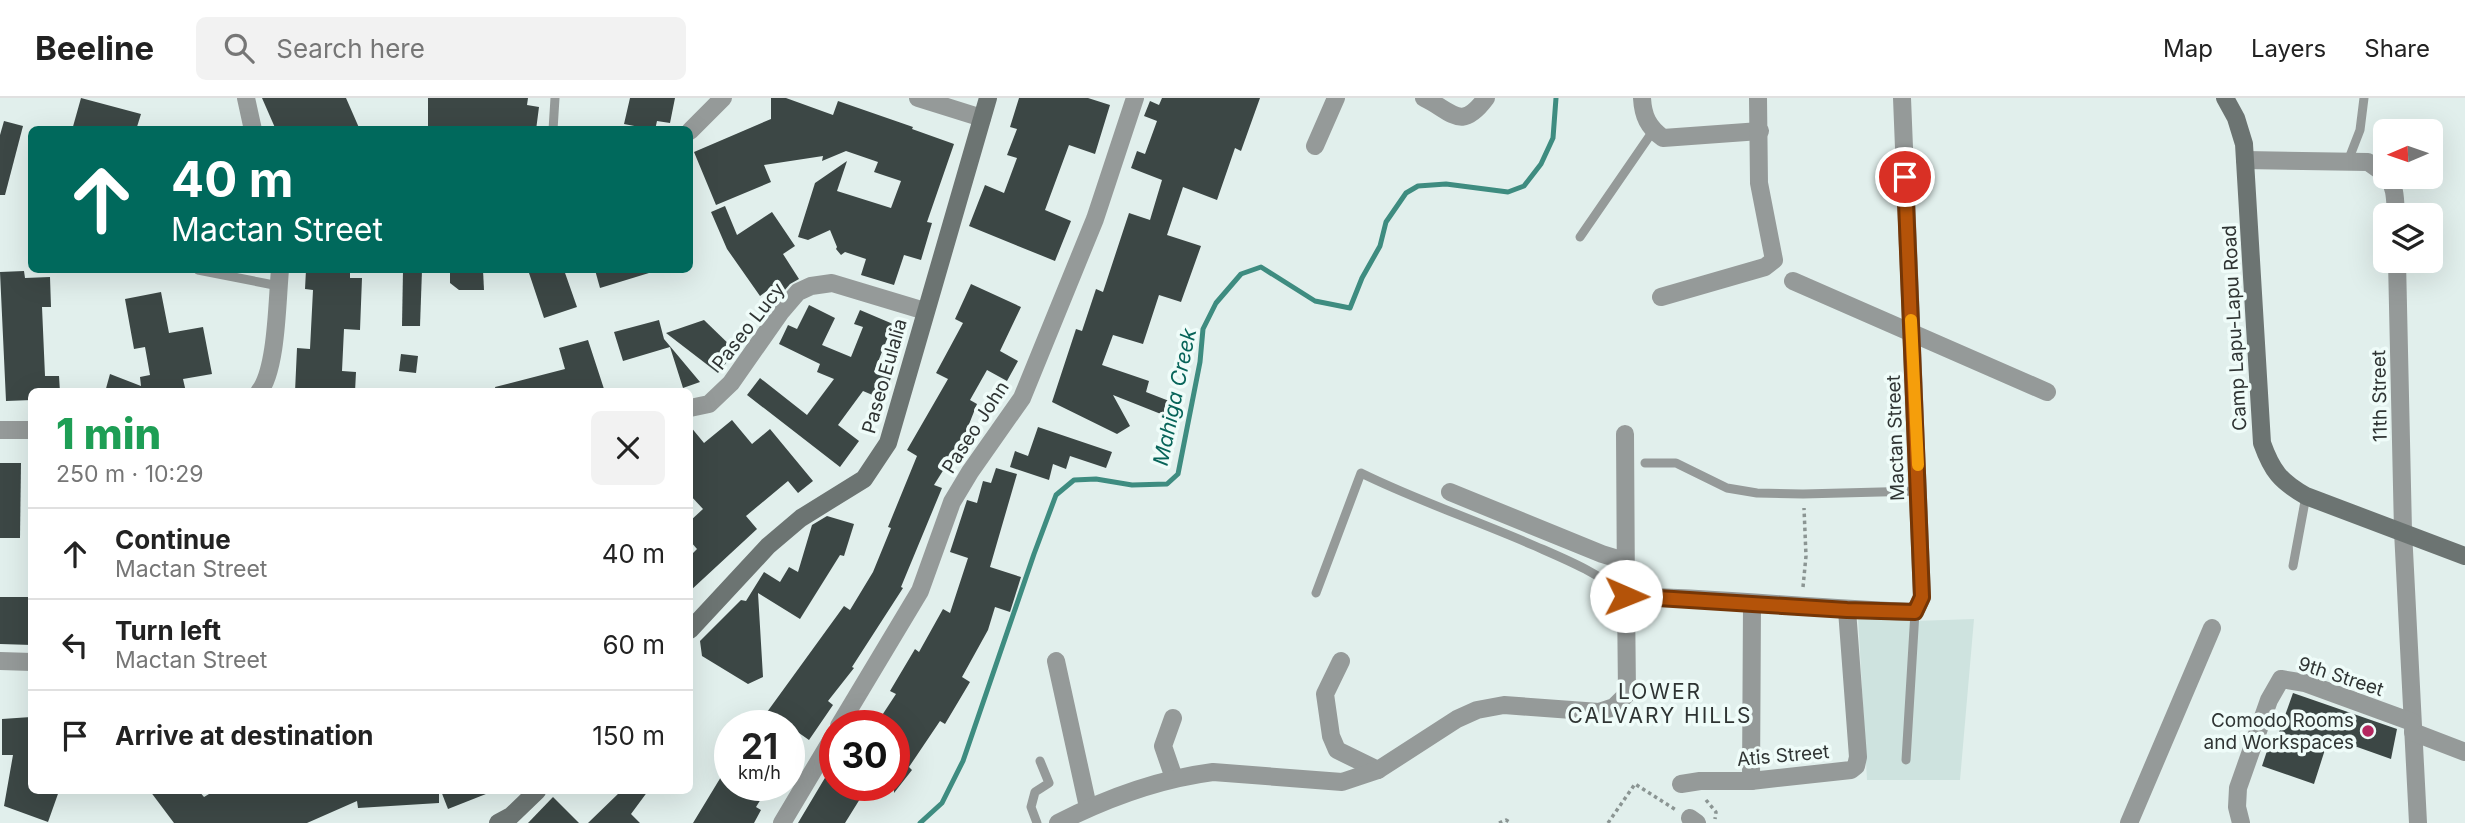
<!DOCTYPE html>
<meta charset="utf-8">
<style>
:root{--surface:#fff;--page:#f2f2f2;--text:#222;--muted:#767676;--line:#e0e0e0}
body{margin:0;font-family:Inter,sans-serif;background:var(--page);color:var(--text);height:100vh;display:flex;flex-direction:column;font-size:26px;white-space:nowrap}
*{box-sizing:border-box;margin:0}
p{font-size:23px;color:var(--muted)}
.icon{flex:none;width:38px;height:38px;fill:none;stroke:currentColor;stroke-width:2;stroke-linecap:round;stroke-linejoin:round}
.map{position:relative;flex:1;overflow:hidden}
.sheet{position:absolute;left:28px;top:290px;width:665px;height:406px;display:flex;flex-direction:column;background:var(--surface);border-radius:10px;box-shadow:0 7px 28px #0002}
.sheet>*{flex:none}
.hud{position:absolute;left:28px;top:28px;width:665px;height:147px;border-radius:10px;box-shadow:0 7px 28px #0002;background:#00695c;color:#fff;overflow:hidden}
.needle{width:46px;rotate:268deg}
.tools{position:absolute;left:2373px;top:21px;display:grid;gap:14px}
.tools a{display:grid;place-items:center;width:70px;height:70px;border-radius:10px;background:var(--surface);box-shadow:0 7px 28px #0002;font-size:35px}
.speed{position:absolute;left:714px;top:612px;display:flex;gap:14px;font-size:35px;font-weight:700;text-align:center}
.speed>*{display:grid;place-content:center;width:91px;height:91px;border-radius:50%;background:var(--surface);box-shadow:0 7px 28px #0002;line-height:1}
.speed small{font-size:18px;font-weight:400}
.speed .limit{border:10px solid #d22;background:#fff;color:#111}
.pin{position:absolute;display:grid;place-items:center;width:60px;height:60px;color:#fff;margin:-30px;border:4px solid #fff;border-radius:50%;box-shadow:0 2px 7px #0007}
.me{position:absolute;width:77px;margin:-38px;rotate:91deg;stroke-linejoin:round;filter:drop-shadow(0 0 5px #0008)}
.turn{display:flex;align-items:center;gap:24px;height:147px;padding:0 28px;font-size:32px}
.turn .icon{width:91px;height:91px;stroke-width:2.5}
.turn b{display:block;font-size:49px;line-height:60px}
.round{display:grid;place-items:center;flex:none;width:74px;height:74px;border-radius:10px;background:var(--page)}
.summary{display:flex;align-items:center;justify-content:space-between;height:119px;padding:0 28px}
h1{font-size:42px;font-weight:800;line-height:52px;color:#1e9e55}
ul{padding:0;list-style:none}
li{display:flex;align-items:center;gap:21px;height:91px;padding:0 28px;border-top:2px solid var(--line)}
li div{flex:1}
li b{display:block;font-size:26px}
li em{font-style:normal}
header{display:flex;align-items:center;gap:42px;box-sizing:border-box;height:98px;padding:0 35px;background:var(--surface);border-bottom:2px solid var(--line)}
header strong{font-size:33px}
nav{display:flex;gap:38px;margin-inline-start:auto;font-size:24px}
.search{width:490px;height:63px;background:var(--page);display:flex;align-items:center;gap:18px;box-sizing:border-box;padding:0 24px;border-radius:10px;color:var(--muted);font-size:26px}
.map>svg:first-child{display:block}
.built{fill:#cee3df}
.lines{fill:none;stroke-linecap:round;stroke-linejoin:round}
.stream{stroke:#3e8c80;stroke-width:5}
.building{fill:#3c4745}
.path{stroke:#8b9593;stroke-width:3.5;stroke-dasharray:3.5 3.5;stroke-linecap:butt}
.lane{stroke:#959a99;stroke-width:9}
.street{stroke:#959a99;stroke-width:18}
.secondary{stroke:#6c7472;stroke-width:18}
.route-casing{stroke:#753606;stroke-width:18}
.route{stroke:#b45309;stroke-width:12}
.slow{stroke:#f59e0b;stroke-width:12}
.poi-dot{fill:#b4275f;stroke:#effcf9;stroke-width:2.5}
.labels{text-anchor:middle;stroke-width:7;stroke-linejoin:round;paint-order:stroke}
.street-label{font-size:19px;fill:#2f3433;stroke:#effcf9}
.poi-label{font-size:19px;fill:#2f3433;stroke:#effcf9;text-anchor:end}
.water-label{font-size:21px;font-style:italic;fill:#076459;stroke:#effcf9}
.neighbourhood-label{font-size:21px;letter-spacing:2px;fill:#2f3433;stroke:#effcf9}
</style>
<header>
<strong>Beeline</strong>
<div class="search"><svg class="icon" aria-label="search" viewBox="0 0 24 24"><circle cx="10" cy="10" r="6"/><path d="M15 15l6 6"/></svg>Search here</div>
<nav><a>Map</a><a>Layers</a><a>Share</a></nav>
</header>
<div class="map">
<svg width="2465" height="725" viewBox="0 0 2465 725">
<rect width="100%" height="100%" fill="#e1efec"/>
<polygon class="built" points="1858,518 1915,523 1974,521 1960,682 1867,682"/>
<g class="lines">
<polyline class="stream" points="920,725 942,705 963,663 1034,456 1056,397 1074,382 1096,381 1132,387 1167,386 1178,376 1200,264 1203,231 1216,205 1241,176 1261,169 1315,203 1350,210 1362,180 1380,148 1386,124 1406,95 1418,88 1446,86 1508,94 1524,88 1541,66 1553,40 1556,0"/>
</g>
<g class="building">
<polygon points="81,0 141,16 136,32 72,32"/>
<polygon points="262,0 346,0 360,32 276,32"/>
<polygon points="428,0 528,0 527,7 539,9 536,32 428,29"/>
<polygon points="630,0 675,0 670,25 657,23 655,32 624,26"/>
<polygon points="771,0 786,0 833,17 838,3 913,29 912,31 954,46 927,124 932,125 921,162 904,157 894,187 861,177 866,161 845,154 841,157 836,151 837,149 830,132 808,142 798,139 815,85 847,63 837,93 891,110 901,83 874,74 878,64 846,53 822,63 823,58 764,67 771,84 716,107 694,54 771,21"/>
<polygon points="1019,0 1088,0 1110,7 1095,56 1069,47 1045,112 1071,123 1055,163 969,128 985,87 1004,95 1017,60 1007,57 1017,31 1010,29"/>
<polygon points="1162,0 1260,0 1241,53 1235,50 1217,102 1183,89 1167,137 1201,148 1181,204 1159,197 1143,246 1113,237 1102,267 1149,283 1146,294 1182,308 1176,322 1113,297 1130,328 1117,336 1052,304 1076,231 1082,233 1096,191 1103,194 1129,115 1150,122 1162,82 1131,70 1137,53 1145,56 1157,23 1144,18 1150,3 1159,7"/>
<polygon points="4,23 23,28 5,97 0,97 0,37"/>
<polygon points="725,108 737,137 772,114 795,148 783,156 799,181 790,186 778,200 771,190 760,198 727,151 711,114"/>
<polygon points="306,172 350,172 350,180 362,180 360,232 344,231 342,273 356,274 355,294 295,294 297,250 310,251 313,192 305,191"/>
<polygon points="403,172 422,172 420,228 402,228"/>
<polygon points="450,172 483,172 484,192 459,192 450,185"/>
<polygon points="528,172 564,172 577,209 544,220"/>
<polygon points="595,172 648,172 649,175 600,190"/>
<polygon points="24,173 25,180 50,179 51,209 42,209 45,278 59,278 60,294 32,294 32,302 6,303 0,174"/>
<polygon points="971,186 1021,209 1000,253 1018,263 1007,283 987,272 970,302 977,306 964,339 934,387 942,390 901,489 903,490 852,569 854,570 828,603 833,607 809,642 789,628 757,628 844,508 850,512 873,474 891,430 888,429 917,358 907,352 948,281 936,275 963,225 955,221"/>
<polygon points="161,194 169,235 203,229 212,276 183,281 186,294 105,294 110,276 141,288 140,279 150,277 145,249 134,251 125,201"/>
<polygon points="809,207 835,220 822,247 851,259 863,229 854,226 860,212 893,226 874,274 891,280 882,301 863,293 838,327 859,343 840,369 747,297 760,280 807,317 834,281 817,274 820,266 779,246 788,227 797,231"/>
<polygon points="659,222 664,241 700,284 683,290 670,249 623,263 614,234"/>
<polygon points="704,222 736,253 718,275 666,235"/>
<polygon points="588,242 605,294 496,294 495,289 565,271 559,250"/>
<polygon points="401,256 418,258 416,275 399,273"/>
<polygon points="732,322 752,346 770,331 813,383 798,395 788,383 746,418 757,431 690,493 690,458 697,451 690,443 690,423 703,411 690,397 690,328 704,345"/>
<polygon points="1038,329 1112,354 1106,370 1070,358 1066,371 1053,366 1049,382 1010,369 1015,353 1028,358"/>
<polygon points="0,365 21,365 20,440 0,440"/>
<polygon points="996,370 1017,376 990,469 1021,479 1010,514 995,509 988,532 962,579 970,584 945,626 940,623 909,669 912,672 894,695 894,628 875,628 896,596 890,593 915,551 919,554 943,511 950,515 968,460 950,454 967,402 977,405 983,383 991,385"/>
<polygon points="827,418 854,426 844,458 840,457 800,521 758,495 763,579 748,586 702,558 700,543 741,502 746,503 764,474 780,484 789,469 798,474 812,427"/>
<polygon points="0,499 32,499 32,547 0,546"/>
<polygon points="2293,595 2397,631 2391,661 2329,639 2314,686 2262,668 2272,638 2277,640"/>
<polygon points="31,619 29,651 32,651 32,693 59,693 48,724 4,708 13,657 2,657 2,621"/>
<polygon points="835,663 835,688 868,688 845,725 798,725"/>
<polygon points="730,664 730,688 769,688 756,709 761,712 754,725 693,725"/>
<polygon points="150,693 199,693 204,699 214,693 439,693 439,705 358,710 357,703 307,725 174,725"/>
<polygon points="441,693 491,693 491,694 448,711"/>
<polygon points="621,693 648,693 631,716 640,725 588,725"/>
<polygon points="553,699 579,725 528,725"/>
</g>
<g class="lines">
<g class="path">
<polyline points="1803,489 1806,458 1804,410"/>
<polyline points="1706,702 1716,714 1715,721"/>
<polyline points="1499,725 1506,722 1511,725"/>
<polyline points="1608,725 1635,686 1676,712"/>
</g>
<g class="lane">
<polyline points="553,32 555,0"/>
<polyline points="2348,63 2360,32 2364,0"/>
<polyline points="1580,139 1653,33"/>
<polyline points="198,172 279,188"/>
<polyline points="1645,365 1676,365 1727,390 1757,395 1803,396 1919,393"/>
<polyline points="2293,468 2306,398"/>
<path d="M1316,495L1361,375C1418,403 1478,423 1535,448C1567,462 1597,474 1624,497"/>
<polyline points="1906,662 1915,514"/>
<polyline points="1037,725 1031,709 1035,694 1049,685 1040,663"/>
</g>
<g class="street">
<polyline points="246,0 253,32"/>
<polyline points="918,0 982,20"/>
<path d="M1424,0C1453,14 1461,34 1486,0"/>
<path d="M1642,0C1643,18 1648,29 1663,40L1760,33"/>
<polyline points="690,33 723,0"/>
<polyline points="1315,48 1336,0"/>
<polyline points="2245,62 2368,64 2385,76"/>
<path d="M2388,79C2396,90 2395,104 2396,117"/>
<polyline points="2397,163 2403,433 2418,725"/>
<polyline points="1793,183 2047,294"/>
<polyline points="1661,199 1765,169 1774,162 1759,85 1758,0"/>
<path d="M259,294C277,272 277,202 280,172"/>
<polyline points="690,310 709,306 731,285 780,215 798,194 811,188 832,185 925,213"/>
<polyline points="0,332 32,332"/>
<polyline points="1625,336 1626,498"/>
<polyline points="1450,394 1602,456 1625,463"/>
<polyline points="0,563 32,564"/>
<polyline points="1056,563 1088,709"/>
<polyline points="1341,563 1325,596 1331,638 1337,652 1378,672"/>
<polyline points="1173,620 1163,648 1174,680"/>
<polyline points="839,628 920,493 952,404 970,374 1022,300 1095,121 1135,0"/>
<polyline points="2413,634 2465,654"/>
<polyline points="1751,683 1752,505"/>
<polyline points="1681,686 1700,683 1751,683 1851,672 1856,668 1858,659 1847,512"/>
<polyline points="1690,720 1697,725"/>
<polyline points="782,725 835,636"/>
<path d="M1058,725C1107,700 1159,681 1213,674L1342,684L1378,672L1457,621L1477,612L1504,607L1599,614L1614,609L1627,596L1626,498C1723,500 1819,511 1915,514L1922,499L1902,0"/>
<polyline points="2129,725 2212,530"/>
<polyline points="2241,725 2237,709 2238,690 2269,602 2281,581 2305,585 2412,624"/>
</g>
<g class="secondary">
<path d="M2225,0L2236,20L2244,46L2262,345C2272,373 2280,383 2306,398L2465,458"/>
<polyline points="690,532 768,448 801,420 864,381 888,345 988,0"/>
<polyline points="498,725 511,718 537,693"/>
</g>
</g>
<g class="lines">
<g class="route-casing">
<polyline id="route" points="1626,498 1847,512 1915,514 1922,499 1905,79"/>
</g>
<use href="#route" class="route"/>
<polyline class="slow" points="1911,222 1918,367"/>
</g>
<circle class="poi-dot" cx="2368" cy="633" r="7"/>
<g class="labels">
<g class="street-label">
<text transform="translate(748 228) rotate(-52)" y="7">Paseo Lucy</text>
<text transform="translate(2234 230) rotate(-93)" y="7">Camp Lapu-Lapu Road</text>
<text transform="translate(884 278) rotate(-74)" y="7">Paseo Eulalia</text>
<text transform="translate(2379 298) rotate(-91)" y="7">11th Street</text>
<text transform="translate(975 329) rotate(-57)" y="7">Paseo John</text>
<text transform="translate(1895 340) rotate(-92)" y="7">Mactan Street</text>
<text transform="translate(2341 578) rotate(18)" y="7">9th Street</text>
<text transform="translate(1783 657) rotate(-5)" y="7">Atis Street</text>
</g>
<g class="poi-label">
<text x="2354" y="629">Comodo Rooms<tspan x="2354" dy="22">and Workspaces</tspan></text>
</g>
<g class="water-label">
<text transform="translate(1175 299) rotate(-78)" y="7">Mahiga Creek</text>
</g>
<g class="neighbourhood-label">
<text x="1660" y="601">LOWER<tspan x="1660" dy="24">CALVARY HILLS</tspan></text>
</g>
</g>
</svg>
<div class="tools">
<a><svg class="needle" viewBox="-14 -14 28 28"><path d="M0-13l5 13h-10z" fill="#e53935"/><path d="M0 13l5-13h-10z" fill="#767676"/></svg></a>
<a><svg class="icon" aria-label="layers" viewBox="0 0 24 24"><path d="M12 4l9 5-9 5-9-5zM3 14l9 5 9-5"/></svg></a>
</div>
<div class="speed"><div>21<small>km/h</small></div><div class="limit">30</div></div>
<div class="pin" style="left:1905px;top:79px;background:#d93025"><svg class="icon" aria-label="arrive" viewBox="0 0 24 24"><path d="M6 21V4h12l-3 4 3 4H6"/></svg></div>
<svg class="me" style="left:1626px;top:498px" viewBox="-20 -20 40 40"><circle r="19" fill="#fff"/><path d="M0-13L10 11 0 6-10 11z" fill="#b45309"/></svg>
<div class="hud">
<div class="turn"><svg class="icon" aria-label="ahead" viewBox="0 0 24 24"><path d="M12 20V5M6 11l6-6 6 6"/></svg><div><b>40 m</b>Mactan Street</div></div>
</div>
<section class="sheet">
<div class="summary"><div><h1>1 min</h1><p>250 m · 10:29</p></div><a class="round"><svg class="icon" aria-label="close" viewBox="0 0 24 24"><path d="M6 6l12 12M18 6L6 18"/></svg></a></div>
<ul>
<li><svg class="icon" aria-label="ahead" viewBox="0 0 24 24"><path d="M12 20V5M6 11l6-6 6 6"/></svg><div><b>Continue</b><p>Mactan Street</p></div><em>40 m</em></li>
<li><svg class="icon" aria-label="left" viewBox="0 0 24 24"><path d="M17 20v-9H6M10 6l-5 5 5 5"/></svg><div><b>Turn left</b><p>Mactan Street</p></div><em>60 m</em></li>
<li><svg class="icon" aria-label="arrive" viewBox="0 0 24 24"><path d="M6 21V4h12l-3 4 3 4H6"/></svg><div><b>Arrive at destination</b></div><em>150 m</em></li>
</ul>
</section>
</div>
